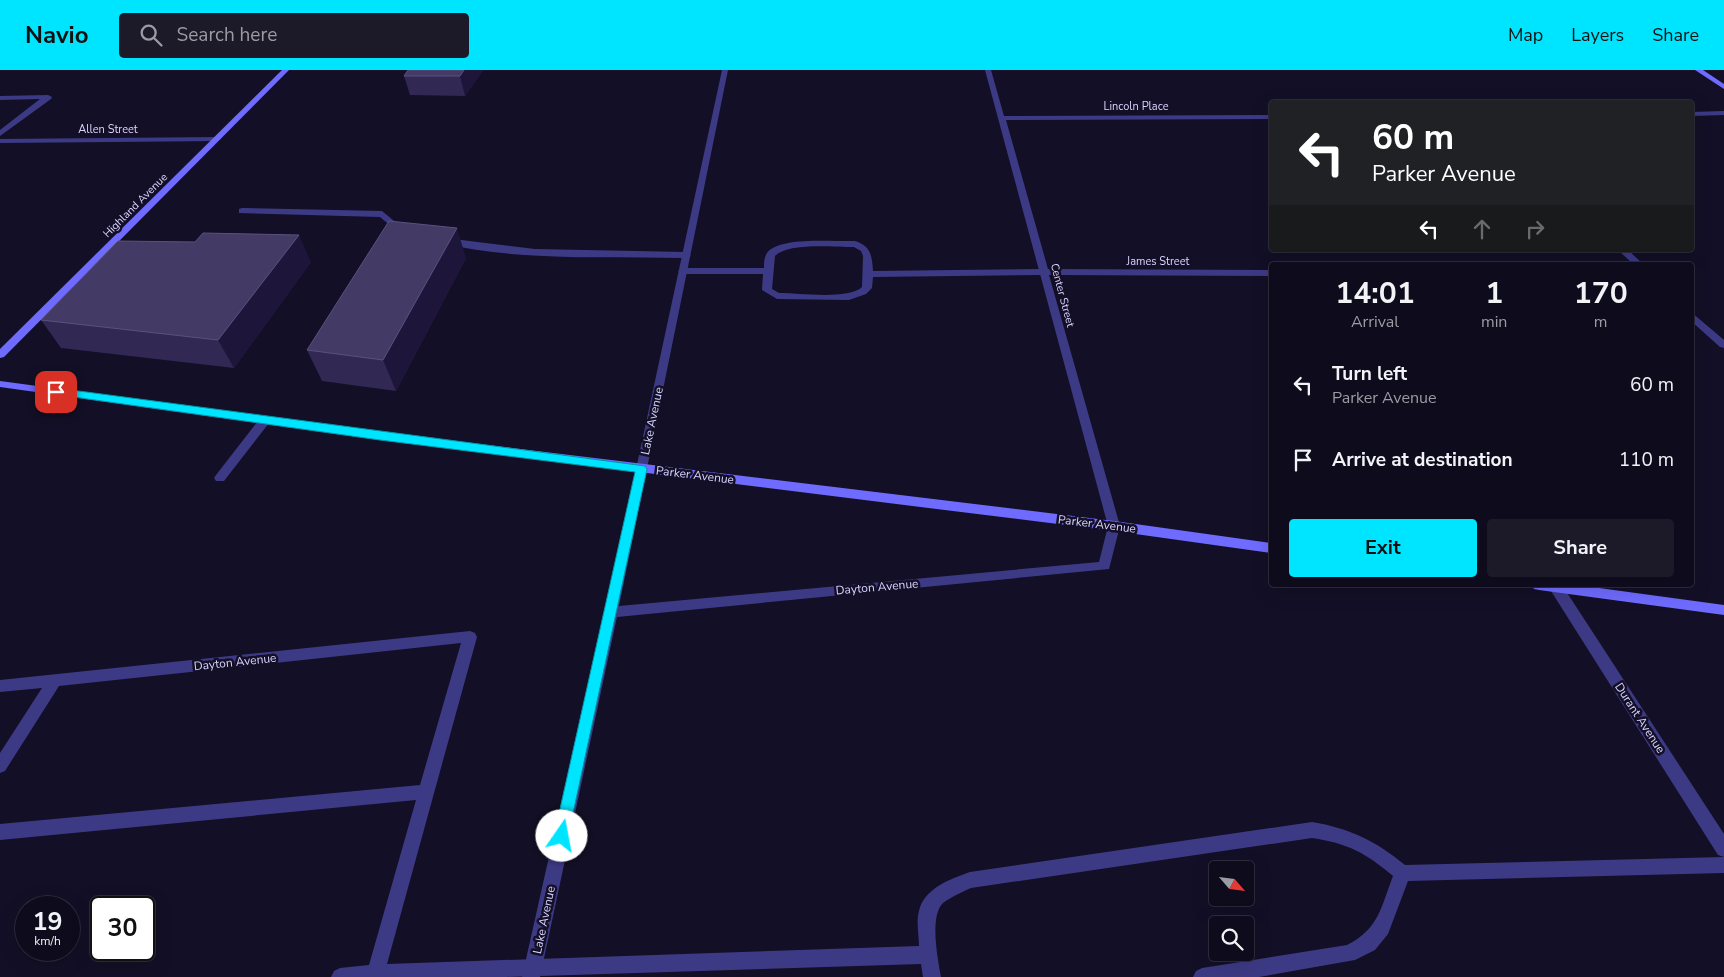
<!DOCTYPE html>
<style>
:root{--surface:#0e0b1c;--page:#1c1929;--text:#f1f3f6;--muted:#9b9ba3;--line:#2e2b3b;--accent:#00e5ff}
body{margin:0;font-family:"Nunito Sans",sans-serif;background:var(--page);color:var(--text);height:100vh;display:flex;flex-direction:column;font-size:19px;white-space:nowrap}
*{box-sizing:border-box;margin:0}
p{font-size:16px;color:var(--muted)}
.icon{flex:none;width:28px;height:28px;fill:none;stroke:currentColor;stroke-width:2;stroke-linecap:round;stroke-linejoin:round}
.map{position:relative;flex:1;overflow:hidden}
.details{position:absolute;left:1269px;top:192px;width:425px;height:325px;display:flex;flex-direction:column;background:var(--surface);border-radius:5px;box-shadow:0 5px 20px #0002,0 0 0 1px var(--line)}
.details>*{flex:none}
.banner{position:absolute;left:1269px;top:30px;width:425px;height:152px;border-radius:5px;box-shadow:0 5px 20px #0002,0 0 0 1px var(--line);background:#202124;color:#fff;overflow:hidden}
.needle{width:32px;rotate:118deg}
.tools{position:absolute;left:1209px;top:791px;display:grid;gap:10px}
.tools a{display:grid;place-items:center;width:45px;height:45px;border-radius:5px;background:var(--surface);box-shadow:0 5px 20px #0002,0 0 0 1px var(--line);font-size:25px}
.speed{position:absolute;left:15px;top:826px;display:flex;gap:10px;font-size:25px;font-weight:700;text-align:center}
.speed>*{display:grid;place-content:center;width:65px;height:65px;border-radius:50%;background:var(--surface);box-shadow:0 5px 20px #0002,0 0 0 1px var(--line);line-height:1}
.speed small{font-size:12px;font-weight:400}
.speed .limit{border:2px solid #111;border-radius:8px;background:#fff;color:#111}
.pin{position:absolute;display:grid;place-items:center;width:42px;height:42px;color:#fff;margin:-21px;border-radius:10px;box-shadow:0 2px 8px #0006}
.me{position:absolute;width:55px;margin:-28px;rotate:12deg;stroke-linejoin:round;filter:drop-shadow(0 0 4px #0008)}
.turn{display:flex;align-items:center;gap:18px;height:105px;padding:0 20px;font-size:22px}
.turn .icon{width:65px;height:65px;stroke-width:2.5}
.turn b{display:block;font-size:35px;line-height:42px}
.lanes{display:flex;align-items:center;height:48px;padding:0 20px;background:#0003;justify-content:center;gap:25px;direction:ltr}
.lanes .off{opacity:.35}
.eta{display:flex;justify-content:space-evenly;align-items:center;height:85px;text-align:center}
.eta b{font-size:30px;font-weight:700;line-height:35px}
.button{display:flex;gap:10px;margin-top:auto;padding:10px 20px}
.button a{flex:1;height:58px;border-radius:5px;background:var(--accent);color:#111;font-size:20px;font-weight:700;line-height:58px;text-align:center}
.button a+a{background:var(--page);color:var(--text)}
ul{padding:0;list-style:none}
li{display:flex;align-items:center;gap:15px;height:75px;padding:0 20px}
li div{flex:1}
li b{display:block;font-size:19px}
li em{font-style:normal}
header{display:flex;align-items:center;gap:30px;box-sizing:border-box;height:70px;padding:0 25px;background:var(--accent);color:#111}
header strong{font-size:24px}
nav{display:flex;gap:28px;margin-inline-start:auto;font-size:18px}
.search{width:350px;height:45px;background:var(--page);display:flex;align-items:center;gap:12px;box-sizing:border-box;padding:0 18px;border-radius:5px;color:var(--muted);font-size:19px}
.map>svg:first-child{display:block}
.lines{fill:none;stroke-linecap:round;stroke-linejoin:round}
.lane{fill:#3d3a85;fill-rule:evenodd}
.street{fill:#3d3a85;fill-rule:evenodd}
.secondary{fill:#6f6bff;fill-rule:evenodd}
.wall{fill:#312854}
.shaded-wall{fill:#1d163a}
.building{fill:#433a66;stroke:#5a527e}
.route{fill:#00e5ff;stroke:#0095a6}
.labels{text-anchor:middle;stroke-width:5;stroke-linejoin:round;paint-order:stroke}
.far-street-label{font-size:11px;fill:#d9d4ff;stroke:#130f26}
.street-label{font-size:12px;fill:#d9d4ff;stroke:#130f26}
</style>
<header>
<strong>Navio</strong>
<div class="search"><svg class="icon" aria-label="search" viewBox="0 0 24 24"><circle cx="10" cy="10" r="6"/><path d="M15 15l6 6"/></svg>Search here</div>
<nav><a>Map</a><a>Layers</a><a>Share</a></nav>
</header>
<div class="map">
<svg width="1724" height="907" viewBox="0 0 1724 907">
<rect width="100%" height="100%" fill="#130f26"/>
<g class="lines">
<g class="lane">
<polygon points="48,25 52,27 51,29 0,66 0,60 40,29 0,30 0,26"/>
<polygon points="242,138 382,141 405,160 401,163 398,162 380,147 239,143 239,139"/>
<path d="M445,168L535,179L686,182L691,185L686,188C605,186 521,192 442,173V169Z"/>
<path d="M855,171C871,176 872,186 873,201L1044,199L1049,202L1044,205L873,207L872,218L866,224L849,230L777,229L762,220L763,204H683L678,201L683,198H764C764,193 764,187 767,183C779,166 835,172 855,171ZM854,177L861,181L863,186L862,217C849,230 798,223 779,223L772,219L775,186C788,172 834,177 854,177Z"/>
<path d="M470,561L475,563L477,567L387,894L919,876C919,866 916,851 919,841C924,818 951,809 970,802L1312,752C1349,758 1376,771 1405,795L1724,787V803L1408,811L1388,864L1375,880L1355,890L1259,907H1193L1196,901L1202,898L1347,875C1379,859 1381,837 1393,806C1366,783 1347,773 1312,768L971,818C962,822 951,827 943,833C929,846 938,890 941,907H923L921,894L506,907H331L334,901L340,898L369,895L416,730L0,770V754L420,715L461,573L59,616L5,701L0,703V683L42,618L0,622V610Z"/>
</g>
<g class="street">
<polygon points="722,0 728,0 619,536 1099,492 1108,456 985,0 991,0 1004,46 1271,45 1271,49 1006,50 1048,199 1271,200 1271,206 1049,205 1120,456 1109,499 617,547 540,907 522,907 636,399"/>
<polygon points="1724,41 1724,45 1691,46 1691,42"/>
<polygon points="220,67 221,69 217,71 0,73 0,69"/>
<polygon points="1618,180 1628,180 1644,195 1634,195"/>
<polygon points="1691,242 1724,270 1724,278 1720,277 1691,251"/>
<polygon points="265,346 271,350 269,353 224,411 216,411 214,408 216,405 261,347"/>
<polygon points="1550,515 1562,515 1724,764 1724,787 1718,785 1551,521"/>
</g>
<g class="secondary">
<polygon points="282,0 289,0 4,287 0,288 0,279"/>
<polygon points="1695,0 1703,0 1724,14 1724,19"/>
<polygon points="0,311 380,362 1114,451 1271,473 1271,483 1114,461 380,370 0,317"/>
<polygon points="1532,515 1577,515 1724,535 1724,545 1539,520 1534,519"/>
</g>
</g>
<g class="wall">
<polygon points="483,0 465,26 410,25 404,6"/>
<polygon points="466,188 396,321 322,311 307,280"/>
<polygon points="311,192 234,298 61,278 41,250"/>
</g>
<g class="shaded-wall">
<polygon points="464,0 483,0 465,26 460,6"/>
<polygon points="457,158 466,188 396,321 383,290"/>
<polygon points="299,165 311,192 234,298 218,270"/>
</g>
<g class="building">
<polygon points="408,0 464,0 460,6 404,6"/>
<polygon points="389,151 457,158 383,290 307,280"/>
<polygon points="203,163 299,165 218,270 41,250 118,171 195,172"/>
</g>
<polygon class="route" points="56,318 645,396 647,399 567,771 562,773 556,771 554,766 635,402 380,370 52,324 51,322"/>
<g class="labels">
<g class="far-street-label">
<text x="1136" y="40">Lincoln Place</text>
<text x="108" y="63">Allen Street</text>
<text transform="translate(135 135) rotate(-45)" y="4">Highland Avenue</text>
<text x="1158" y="195">James Street</text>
<text transform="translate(1063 225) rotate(75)" y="4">Center Street</text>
</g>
<g class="street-label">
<text transform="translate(652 351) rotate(-78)" y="4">Lake Avenue</text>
<text transform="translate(695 405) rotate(7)" y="4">Parker Avenue</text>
<text transform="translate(1097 454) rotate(7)" y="4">Parker Avenue</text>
<text transform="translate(877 517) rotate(-5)" y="4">Dayton Avenue</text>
<text transform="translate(235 592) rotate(-6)" y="4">Dayton Avenue</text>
<text transform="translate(1640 648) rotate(57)" y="4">Durant Avenue</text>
<text transform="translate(544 850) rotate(-78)" y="4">Lake Avenue</text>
</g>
</g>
</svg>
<div class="tools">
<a><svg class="needle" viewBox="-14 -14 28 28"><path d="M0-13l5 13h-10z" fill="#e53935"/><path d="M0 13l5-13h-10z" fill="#9b9ba3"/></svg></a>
<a><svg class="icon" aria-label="search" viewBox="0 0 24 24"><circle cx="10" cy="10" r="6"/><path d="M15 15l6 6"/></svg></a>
</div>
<div class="speed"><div>19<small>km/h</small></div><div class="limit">30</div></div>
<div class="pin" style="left:56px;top:322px;background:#d93025"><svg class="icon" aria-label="arrive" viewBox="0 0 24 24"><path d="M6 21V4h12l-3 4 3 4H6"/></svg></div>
<svg class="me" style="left:562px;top:766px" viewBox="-20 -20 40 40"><circle r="19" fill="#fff"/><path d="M0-13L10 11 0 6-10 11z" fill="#00e5ff"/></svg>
<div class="banner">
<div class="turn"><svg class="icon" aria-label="left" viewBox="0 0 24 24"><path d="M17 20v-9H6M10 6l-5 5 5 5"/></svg><div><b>60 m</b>Parker Avenue</div></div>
<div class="lanes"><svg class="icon" aria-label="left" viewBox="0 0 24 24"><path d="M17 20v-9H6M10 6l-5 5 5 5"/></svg><svg class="icon off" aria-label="ahead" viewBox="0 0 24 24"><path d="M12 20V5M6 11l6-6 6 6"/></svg><svg class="icon off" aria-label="right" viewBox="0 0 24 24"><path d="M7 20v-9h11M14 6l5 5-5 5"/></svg></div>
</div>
<section class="details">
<div class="eta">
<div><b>14:01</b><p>Arrival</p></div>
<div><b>1</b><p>min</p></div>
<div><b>170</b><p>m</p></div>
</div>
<ul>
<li><svg class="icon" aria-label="left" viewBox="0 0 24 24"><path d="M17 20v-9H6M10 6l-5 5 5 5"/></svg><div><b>Turn left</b><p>Parker Avenue</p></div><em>60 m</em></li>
<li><svg class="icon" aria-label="arrive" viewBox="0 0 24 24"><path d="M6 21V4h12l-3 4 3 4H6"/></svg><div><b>Arrive at destination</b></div><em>110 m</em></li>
</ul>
<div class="button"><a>Exit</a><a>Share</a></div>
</section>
</div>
